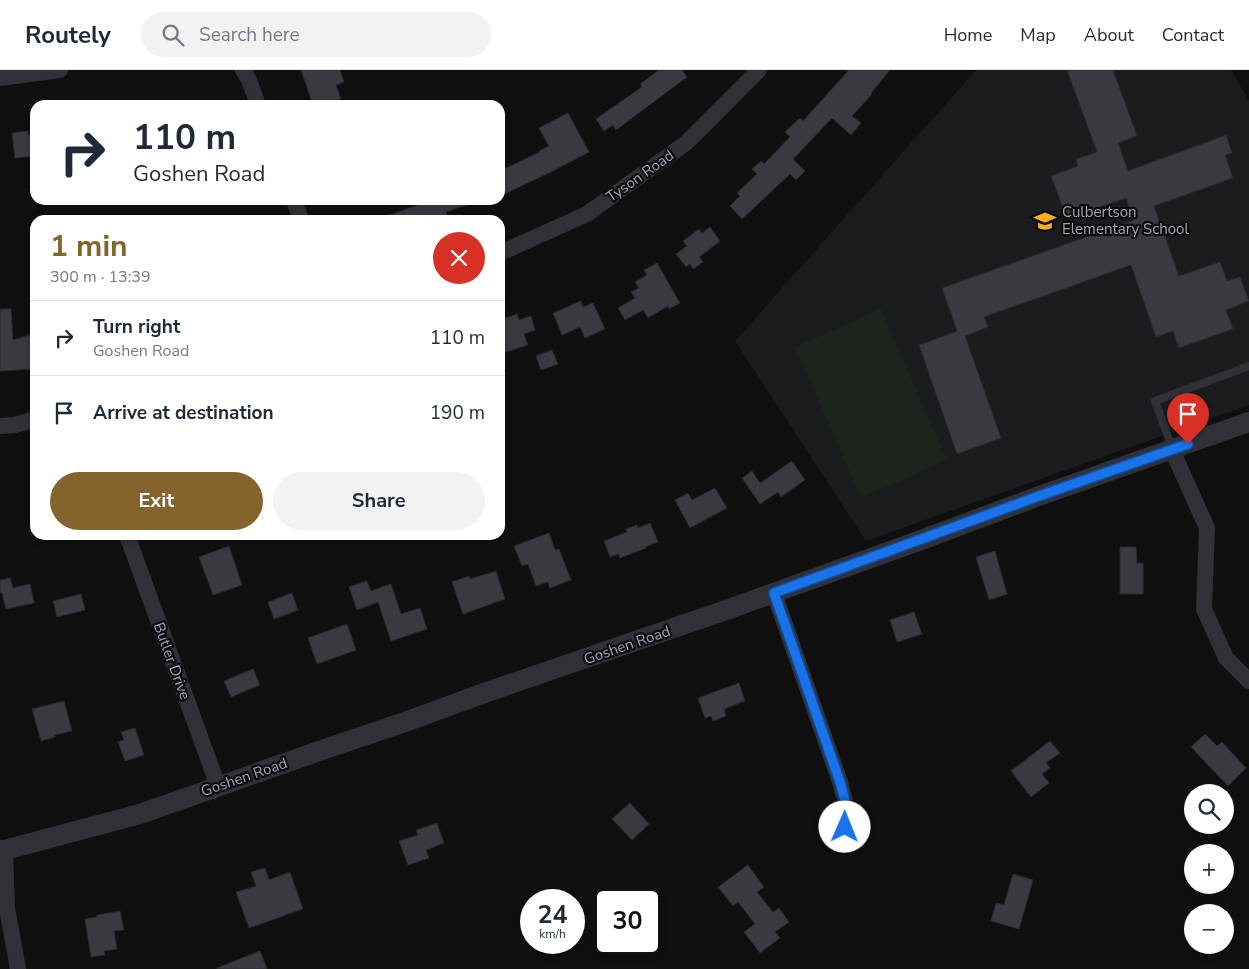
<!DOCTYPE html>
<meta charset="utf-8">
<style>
:root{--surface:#fff;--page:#f2f2f3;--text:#1f2937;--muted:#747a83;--line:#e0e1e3;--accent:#84642a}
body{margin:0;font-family:"Nunito Sans",sans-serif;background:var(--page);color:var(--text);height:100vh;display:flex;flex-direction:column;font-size:19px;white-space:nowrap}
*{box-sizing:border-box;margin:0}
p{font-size:16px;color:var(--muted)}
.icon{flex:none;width:28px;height:28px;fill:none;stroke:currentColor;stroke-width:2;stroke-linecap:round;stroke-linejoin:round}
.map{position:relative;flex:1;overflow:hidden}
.side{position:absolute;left:30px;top:145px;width:475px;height:325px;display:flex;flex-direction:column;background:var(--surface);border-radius:15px;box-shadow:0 2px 8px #0003}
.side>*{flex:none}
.top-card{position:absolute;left:30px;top:30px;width:475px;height:105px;border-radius:15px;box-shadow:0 2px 8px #0003;background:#fff;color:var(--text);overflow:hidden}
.controls{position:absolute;left:1184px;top:714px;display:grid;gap:10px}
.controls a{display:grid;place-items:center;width:50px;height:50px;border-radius:50%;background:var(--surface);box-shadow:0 2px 8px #0003;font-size:25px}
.speed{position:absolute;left:520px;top:819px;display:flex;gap:10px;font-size:25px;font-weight:700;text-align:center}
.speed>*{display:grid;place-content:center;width:65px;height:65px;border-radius:50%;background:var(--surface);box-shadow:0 2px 8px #0003;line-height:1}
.speed small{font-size:12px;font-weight:400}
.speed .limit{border:2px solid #111;border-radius:8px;background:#fff;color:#111}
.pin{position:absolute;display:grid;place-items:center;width:42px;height:42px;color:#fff;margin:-51px -21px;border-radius:50% 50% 50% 0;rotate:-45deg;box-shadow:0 0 5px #0007}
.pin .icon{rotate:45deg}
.me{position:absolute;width:55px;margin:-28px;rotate:1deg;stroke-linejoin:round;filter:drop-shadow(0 0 4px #0008)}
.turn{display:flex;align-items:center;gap:18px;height:105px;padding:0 20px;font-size:22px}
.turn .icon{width:65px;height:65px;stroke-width:2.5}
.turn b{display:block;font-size:35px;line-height:42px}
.round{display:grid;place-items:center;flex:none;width:52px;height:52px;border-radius:26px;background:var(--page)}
.overview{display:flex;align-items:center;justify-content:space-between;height:85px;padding:0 20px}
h1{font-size:30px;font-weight:700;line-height:38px;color:var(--accent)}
.primary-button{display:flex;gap:10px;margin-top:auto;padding:10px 20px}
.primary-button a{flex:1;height:58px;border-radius:30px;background:var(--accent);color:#fff;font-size:20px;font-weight:700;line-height:58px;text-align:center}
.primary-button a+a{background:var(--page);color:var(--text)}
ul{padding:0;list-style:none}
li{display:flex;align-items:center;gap:15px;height:75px;padding:0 20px;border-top:1px solid var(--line)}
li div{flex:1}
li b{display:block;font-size:19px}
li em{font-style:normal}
header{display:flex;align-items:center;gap:30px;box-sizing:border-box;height:70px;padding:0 25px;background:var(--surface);border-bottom:1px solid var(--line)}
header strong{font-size:24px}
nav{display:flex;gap:28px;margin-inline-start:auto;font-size:18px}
.search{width:350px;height:45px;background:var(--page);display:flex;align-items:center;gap:12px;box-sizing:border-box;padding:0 18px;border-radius:28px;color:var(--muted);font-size:19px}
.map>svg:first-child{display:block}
.built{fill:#1b1c1e}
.green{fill:#1c241d}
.building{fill:#393b40;stroke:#292a2e}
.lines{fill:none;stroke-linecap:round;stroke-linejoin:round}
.service{stroke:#303237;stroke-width:8}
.minor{stroke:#303237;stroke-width:16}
.tertiary{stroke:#303237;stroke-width:20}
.route-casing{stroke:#114b97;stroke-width:12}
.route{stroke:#1a73e8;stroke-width:9}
.labels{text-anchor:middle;stroke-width:4.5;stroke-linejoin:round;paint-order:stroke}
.street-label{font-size:15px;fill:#9fa6b4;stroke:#0b0b0c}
.poi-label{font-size:15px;fill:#9fa6b4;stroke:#0b0b0c;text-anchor:start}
</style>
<header>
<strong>Routely</strong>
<div class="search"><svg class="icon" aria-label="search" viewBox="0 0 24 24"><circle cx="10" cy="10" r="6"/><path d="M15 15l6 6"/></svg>Search here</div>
<nav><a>Home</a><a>Map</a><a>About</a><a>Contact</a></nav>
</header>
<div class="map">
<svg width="1249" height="899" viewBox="0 0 1249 899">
<rect width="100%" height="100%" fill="#101011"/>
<polygon class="built" points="976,0 1231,0 1249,31 1249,335 866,471 735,271"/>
<polygon class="green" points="881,239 947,390 861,428 795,277"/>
<g class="building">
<polygon points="301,0 340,0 344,12 336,15 341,29 324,35 313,35"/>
<polygon points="659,0 682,0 687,7 616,60 613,55 604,61 596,49 642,17 640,14"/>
<polygon points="849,0 890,0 871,23 872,24 852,46 861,53 851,65 832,48 793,89 805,101 796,110 790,104 742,149 730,136 740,126 737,123 757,104 752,99 761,91 764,94 790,67 785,62 800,48 803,51"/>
<polygon points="1067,0 1113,0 1137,66 1118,73 1128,101 1226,65 1232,83 1225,85 1233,108 1154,136 1179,206 1220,192 1227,211 1240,207 1249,231 1226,240 1233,259 1179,278 1173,261 1156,267 1131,195 984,247 988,257 965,266 1001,368 957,384 919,275 957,261 942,218 1134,150 1126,128 1092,140 1093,136 1066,146 1051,106 1078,96 1076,89 1097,82"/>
<polygon points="568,43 589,82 551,102 500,126 500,101 540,82 539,81 549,76 539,58"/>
<polygon points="28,61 28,65 35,64 35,86 15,88 12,63"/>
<polygon points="432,130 475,130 475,132 446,142 449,150 380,150 380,148"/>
<polygon points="710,157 720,171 699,187 703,192 693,199 690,194 686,197 676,184 687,176 683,171 699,159 702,163"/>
<polygon points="657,193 680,233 669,239 668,236 648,248 643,240 625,250 618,238 635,228 631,222 639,218 635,212 647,205 644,200"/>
<polygon points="581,231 583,237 593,233 605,259 585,268 580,257 562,265 553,243"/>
<polygon points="0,239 11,239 13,270 35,263 35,299 0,301"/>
<polygon points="517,244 519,250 531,246 535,260 524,264 528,275 500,284 500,253 504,252 503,249"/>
<polygon points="552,280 558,294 541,300 536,286"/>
<polygon points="792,391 805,410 781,427 778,422 760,434 742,408 752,401 760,413"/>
<polygon points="715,418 727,438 690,458 675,430 688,423 692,430"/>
<polygon points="650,453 658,472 645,477 646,478 620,488 618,484 610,487 604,471 627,462 626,459 637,455 638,458"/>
<polygon points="549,463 555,480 559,479 571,510 550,518 548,512 536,516 528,494 522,496 514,476"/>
<polygon points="229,476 242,515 213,525 199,487"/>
<polygon points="1120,477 1136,477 1137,493 1143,493 1143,524 1120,524"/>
<polygon points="995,481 1007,524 989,530 976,487"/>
<polygon points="496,501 505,529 463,544 452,512 469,506 470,509"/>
<polygon points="10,508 13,518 30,514 34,533 6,539 2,523 0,523 0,510"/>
<polygon points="367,511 371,521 391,514 401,544 420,538 427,559 391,571 378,532 357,540 349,517"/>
<polygon points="292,523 298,540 274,549 268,532"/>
<polygon points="81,524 85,540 57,547 53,531"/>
<polygon points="914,542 922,564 897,572 890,550"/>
<polygon points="347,554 356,580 317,594 308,568"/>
<polygon points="253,599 260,615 231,627 224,611"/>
<polygon points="739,613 745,631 724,639 726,646 713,651 711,646 705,648 698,628"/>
<polygon points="64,631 72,661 54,665 55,667 41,671 32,639"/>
<polygon points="135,658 144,685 125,691 118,672 124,670 121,662"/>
<polygon points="1205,664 1217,676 1222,672 1246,698 1228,716 1191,677"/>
<polygon points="1050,671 1060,683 1046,693 1050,698 1042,704 1049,713 1031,727 1011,701"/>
<polygon points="630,733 649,754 632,770 612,749"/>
<polygon points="437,753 444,773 426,780 429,788 408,795 399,771 418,765 416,760"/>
<polygon points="748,795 764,817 757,822 773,842 779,838 789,852 775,862 780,868 760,883 744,862 755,854 738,832 733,836 718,817"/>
<polygon points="265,798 269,810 290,802 303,839 249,858 236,822 256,816 251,802"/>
<polygon points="1013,804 1033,810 1019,859 991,851 996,833 1004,835"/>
<polygon points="120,841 124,860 114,861 117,879 104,881 105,885 91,887 85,849 97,847 97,845"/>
<polygon points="260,881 267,899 217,899 217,898"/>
</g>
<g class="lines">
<polyline class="service" points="1172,378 1155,331 1249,296"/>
<g class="minor">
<polyline points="243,0 249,10 258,35"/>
<polyline points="0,8 60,0"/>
<polyline points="294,130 301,150"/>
<polyline points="500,183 587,144 686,73 759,0"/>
<polyline points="0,356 15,355 35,349"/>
<polyline points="1172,380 1207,458 1204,539 1226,588 1249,611"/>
<polyline points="127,465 218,716"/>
<polyline points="774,523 840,712 848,742 842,773"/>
<polyline points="5,780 7,838 18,899"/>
</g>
<polyline class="tertiary" points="0,780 5,780 140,744 325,679 405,652 487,622 729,539 921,470 1039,426 1249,352"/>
</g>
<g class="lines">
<g class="route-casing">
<polyline id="route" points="845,757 848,742 840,712 774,523 1039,426 1188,374"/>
</g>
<use href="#route" class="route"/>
</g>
<defs>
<g id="school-bare" transform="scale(1.725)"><path d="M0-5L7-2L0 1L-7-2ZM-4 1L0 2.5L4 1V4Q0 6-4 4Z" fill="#ffac1a" stroke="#0b0b0c" stroke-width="2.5" paint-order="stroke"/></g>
</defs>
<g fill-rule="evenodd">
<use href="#school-bare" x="1045" y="151"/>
</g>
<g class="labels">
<g class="street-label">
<text transform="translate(640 106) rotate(-35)" y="5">Tyson Road</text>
<text transform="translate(627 575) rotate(-19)" y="5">Goshen Road</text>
<text transform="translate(172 591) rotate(70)" y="5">Butler Drive</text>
<text transform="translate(244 707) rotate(-19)" y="5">Goshen Road</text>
</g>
<g class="poi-label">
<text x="1062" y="147">Culbertson<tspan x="1062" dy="17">Elementary School</tspan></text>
</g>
</g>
</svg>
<div class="controls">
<a><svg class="icon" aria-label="search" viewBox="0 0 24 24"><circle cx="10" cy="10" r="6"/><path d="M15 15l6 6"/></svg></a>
<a>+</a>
<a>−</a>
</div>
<div class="speed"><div>24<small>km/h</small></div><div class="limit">30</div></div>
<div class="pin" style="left:1188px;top:374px;background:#d93025"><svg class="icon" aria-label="arrive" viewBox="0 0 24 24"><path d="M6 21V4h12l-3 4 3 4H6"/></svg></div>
<svg class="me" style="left:845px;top:757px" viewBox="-20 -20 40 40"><circle r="19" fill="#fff"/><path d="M0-13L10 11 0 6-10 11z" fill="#1a73e8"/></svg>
<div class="top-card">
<div class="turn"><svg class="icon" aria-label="right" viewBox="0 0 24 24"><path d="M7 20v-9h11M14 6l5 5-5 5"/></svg><div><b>110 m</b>Goshen Road</div></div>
</div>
<section class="side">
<div class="overview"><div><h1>1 min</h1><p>300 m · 13:39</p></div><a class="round" style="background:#d93025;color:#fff"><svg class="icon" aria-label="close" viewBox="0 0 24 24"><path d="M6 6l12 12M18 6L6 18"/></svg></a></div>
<ul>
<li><svg class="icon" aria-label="right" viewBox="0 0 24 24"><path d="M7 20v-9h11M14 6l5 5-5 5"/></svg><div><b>Turn right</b><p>Goshen Road</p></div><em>110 m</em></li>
<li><svg class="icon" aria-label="arrive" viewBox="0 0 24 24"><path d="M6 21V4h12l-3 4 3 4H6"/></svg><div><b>Arrive at destination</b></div><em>190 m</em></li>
</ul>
<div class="primary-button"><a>Exit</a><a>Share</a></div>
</section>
</div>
